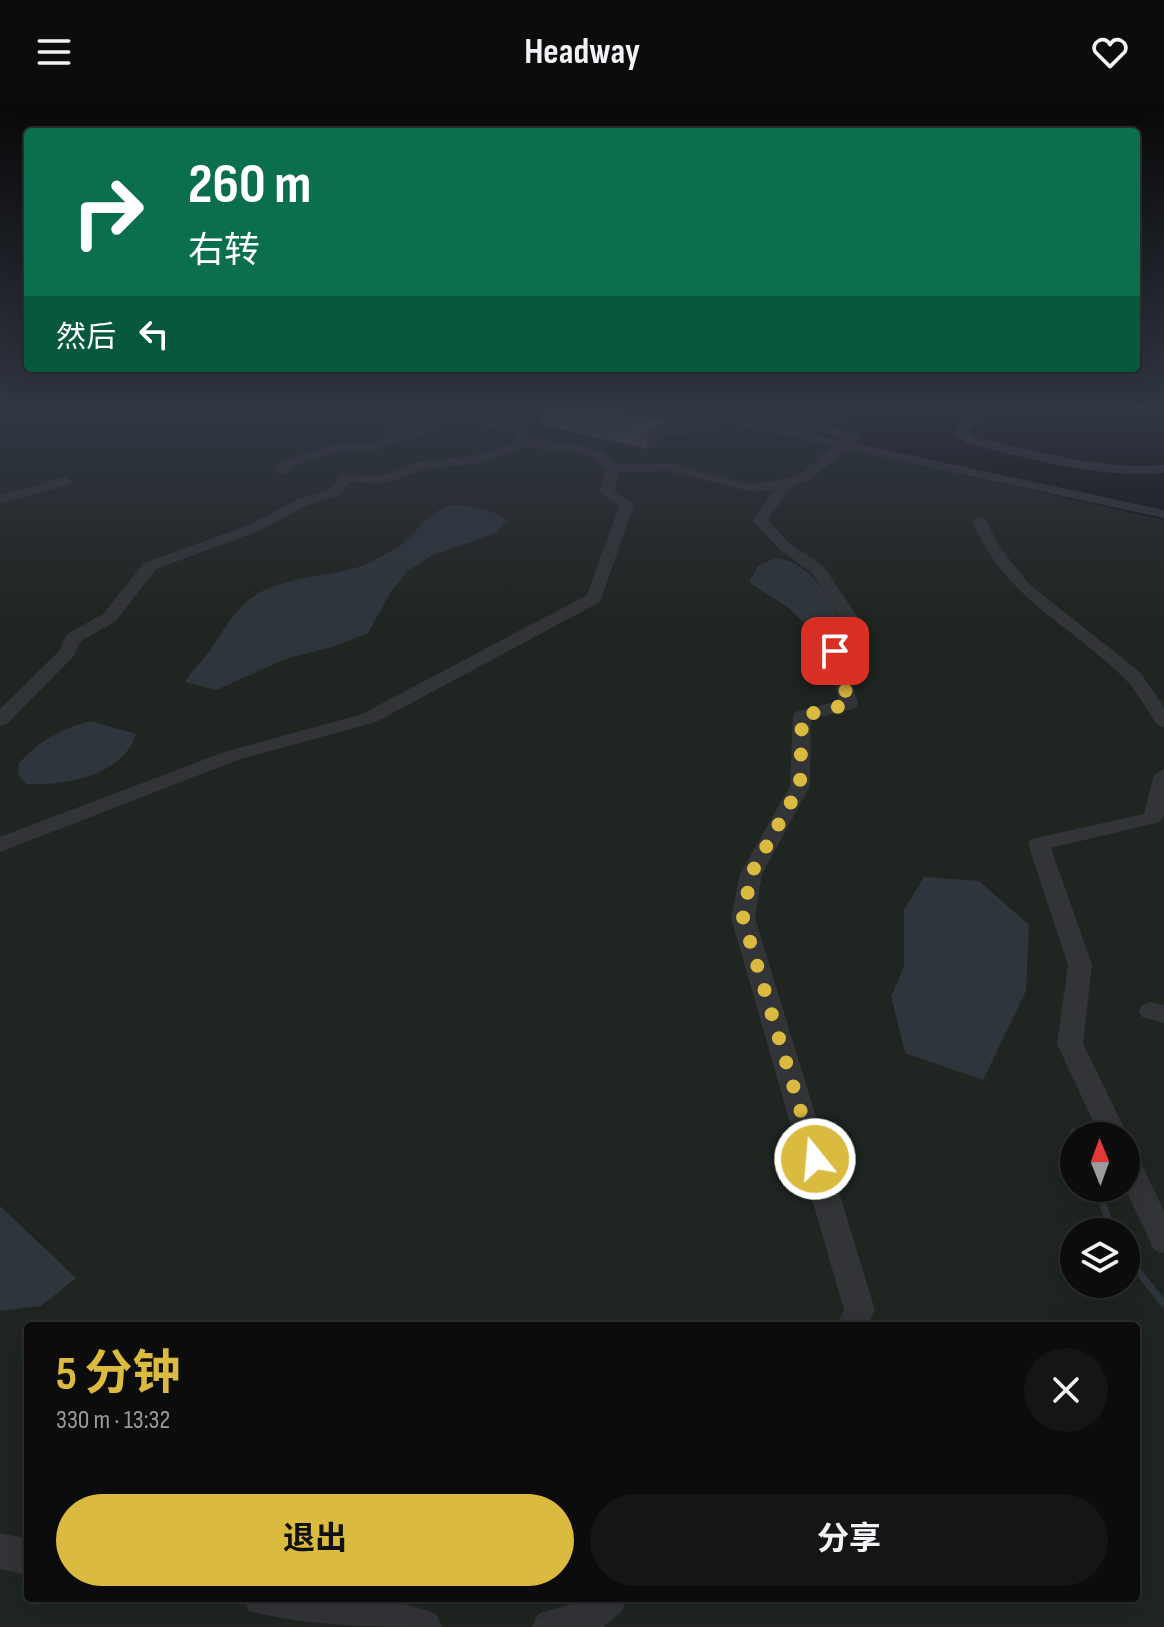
<!DOCTYPE html>
<html lang="zh">
<meta charset="utf-8">
<style>
:root{--surface:#0c0c0d;--page:#151516;--text:#f1f3f6;--muted:#9a9b9d;--line:#2c2c2e;--accent:#daba3f}
body{margin:0;font-family:"Sofia Sans Condensed","Noto Sans SC",sans-serif;background:var(--page);color:var(--text);height:100vh;display:flex;flex-direction:column;font-size:30px;white-space:nowrap}
*{box-sizing:border-box;margin:0}
p{font-size:26px;color:var(--muted)}
.icon{flex:none;width:44px;height:44px;fill:none;stroke:currentColor;stroke-width:2;stroke-linecap:round;stroke-linejoin:round}
.map{position:relative;flex:1;overflow:hidden}
.details{position:absolute;left:24px;top:1218px;width:1116px;height:280px;display:flex;flex-direction:column;background:var(--surface);border-radius:8px;box-shadow:0 8px 32px #0002,0 0 0 2px var(--line)}
.details>*{flex:none}
.hud{position:absolute;left:24px;top:24px;width:1116px;height:244px;border-radius:8px;box-shadow:0 8px 32px #0002,0 0 0 2px var(--line);background:#0b6e4f;color:#fff;overflow:hidden}
.needle{width:52px;rotate:359deg}
.tools{position:absolute;left:1060px;top:1018px;display:grid;gap:16px}
.tools a{display:grid;place-items:center;width:80px;height:80px;border-radius:50%;background:var(--surface);box-shadow:0 8px 32px #0002,0 0 0 2px var(--line);font-size:40px}
.pin{position:absolute;display:grid;place-items:center;width:68px;height:68px;color:#fff;margin:-34px;border-radius:16px;box-shadow:0 4px 12px #0006}
.me{position:absolute;width:88px;margin:-44px;rotate:343deg;stroke-linejoin:round;filter:drop-shadow(0 0 6px #0008)}
.turn{display:flex;align-items:center;gap:28px;height:168px;padding:0 32px;font-size:36px}
.turn .icon{width:104px;height:104px;stroke-width:2.5}
.turn b{display:block;font-size:56px;line-height:68px}
.then{display:flex;align-items:center;height:76px;padding:0 32px;background:#0003;gap:16px;font-size:30px}
.round{display:grid;place-items:center;flex:none;width:84px;height:84px;border-radius:42px;background:var(--page)}
.headline{display:flex;align-items:center;justify-content:space-between;height:136px;padding:0 32px}
h1{font-size:48px;font-weight:700;line-height:60px;color:var(--accent)}
.cta{display:flex;gap:16px;margin-top:auto;padding:16px 32px}
.cta a{flex:1;height:92px;border-radius:48px;background:var(--accent);color:#111;font-size:32px;font-weight:700;line-height:92px;text-align:center}
.cta a+a{background:var(--page);color:var(--text)}
header{display:flex;justify-content:space-between;align-items:center;height:104px;padding:0 32px;background:var(--surface);font-size:36px;font-weight:700}
.map>svg:first-child{display:block}
.green{fill:#1f2520;fill-rule:evenodd}
.water{fill:#2f353c}
.lines{fill:none;stroke-linecap:round;stroke-linejoin:round}
.stream-far1{stroke:#2f353c;stroke-width:6}
.stream{stroke:#2f353c;stroke-width:7}
.minor{fill:#333438;fill-rule:evenodd}
.wall{fill:#49494d}
.shaded-wall{fill:#2e2e31}
.building{fill:#525358;stroke:#5f6066;stroke-width:2}
.route{stroke:#daba3f;stroke-width:14;stroke-dasharray:0 25.2}
</style>
<header><svg class="icon" aria-label="menu" viewBox="0 0 24 24"><path d="M4 6h16M4 12h16M4 18h16"/></svg>Headway<svg class="icon" aria-label="heart" viewBox="0 0 24 24"><path d="M12 20l-8-8c-3-5 5-10 8-4 3-6 11-1 8 4z"/></svg></header>
<div class="map">
<svg width="1164" height="1523" viewBox="0 0 1164 1523">
<rect width="100%" height="100%" fill="#101011"/>
<path class="green" d="M0,303H859L817,338L1164,416V1523H0ZM1074,1032H1126V1084H1074ZM1074,1128H1126V1180H1074ZM28,1222H1136V1494H28Z"/>
<g class="water">
<path d="M452,401C474,402 489,404 507,416L496,429L433,451L409,466L392,486L368,529L333,543L288,554L216,586L185,578C192,566 200,560 208,549C223,529 233,506 254,492C282,473 324,473 356,464C367,460 379,454 390,448C418,434 420,410 452,401Z"/>
<path d="M775,454C813,459 823,489 843,518L827,538L829,577L813,553L814,528L786,502L749,478L758,462Z"/>
<path d="M91,617L136,630C123,672 64,682 26,680L18,670L19,659C39,637 62,624 91,617Z"/>
<polygon points="924,773 979,777 1029,821 1026,887 983,976 905,949 891,892 904,863 904,806"/>
<polygon points="0,1102 76,1174 41,1202 0,1207"/>
</g>
<g class="lines">
<g class="stream-far1">
<polyline points="1073,1027 1075,1032"/>
<polyline points="1096,1084 1097,1087"/>
</g>
<g class="stream">
<polyline points="1097,1085 1113,1128"/>
<polyline points="1126,1152 1164,1200"/>
</g>
<g class="minor">
<path d="M399,303H411L400,329L441,312L433,310L429,303H442L522,323L529,335L582,341L602,348L617,360L669,359L752,380L782,376L803,368L832,342L720,318L716,324C675,334 608,339 578,303H591C618,328 673,327 706,318L710,313L705,303H717L721,310L840,336L842,334L798,322L805,318L813,320L836,303H850L826,322L857,329L859,332L853,339L1164,406V414L845,345L813,374L790,383L768,416L787,437L824,463L863,521L844,547L858,600L856,604L811,615L810,682L762,770L755,814L875,1206L868,1222H836L844,1206L731,814L740,770L790,682L793,612L795,608L839,597L826,547L845,521L812,469L777,443L752,416L774,386L752,388L669,367L620,368L614,387L634,401L600,498L376,618L238,656L0,748V733L224,648L362,610L587,491L619,402L599,388L607,365L592,354L575,348L526,343L482,359L425,365L384,380L349,378L340,391L306,402L259,427L156,465L115,518L81,537L73,553L7,620L0,622V605L59,547L67,530L103,510L144,459L249,421L296,396L330,385L340,371L382,372L418,358L480,351L517,337L512,329L455,315L430,329L371,347L336,348L290,363L287,371L275,368L278,358L335,340H365L384,334Z"/>
<path d="M974,303H987L969,328L977,334C1039,347 1100,366 1164,361V369C1098,375 1032,355 968,340L954,329Z"/>
<polygon points="65,373 72,377 70,380 0,400 0,391"/>
<path d="M980,412L985,414L999,442L1029,480L1140,568L1164,603V623L1157,621C1146,604 1136,585 1121,571C1064,516 1006,495 972,417Z"/>
<polygon points="1164,665 1164,712 1160,718 1051,744 1092,861 1083,940 1128,1032 1126,1035 1126,1032 1100,1032 1057,940 1068,861 1028,740 1031,735 1144,710 1154,671"/>
<polygon points="1151,898 1164,901 1164,919 1142,913 1139,907 1142,901"/>
<polygon points="1126,1046 1136,1049 1164,1107 1164,1149 1154,1146 1125,1084"/>
<polygon points="0,1429 28,1435 28,1471 0,1465"/>
<path d="M244,1494C306,1494 377,1485 436,1510L442,1523C379,1523 308,1523 249,1507Z"/>
<polygon points="580,1494 627,1494 622,1507 603,1523 532,1523 538,1510 574,1499"/>
</g>
</g>
<polygon class="wall" points="540,303 624,312 663,334 647,345 541,321"/>
<polygon class="shaded-wall" points="664,316 663,334 647,345 647,326"/>
<polygon class="building" points="540,303 602,303 624,312 664,316 647,326"/>
<linearGradient id="sky" x2="0" y2="1"><stop stop-color="#090909"/><stop offset="0.59" stop-color="#313743"/><stop offset="1" stop-color="#313743" stop-opacity="0"/></linearGradient>
<rect width="1164" height="516" fill="url(#sky)"/>
<g class="lines">
<polyline class="route" points="815,1055 743,814 751,770 800,682 802,612 849,600 835,547"/>
</g>
</svg>
<div class="tools">
<a><svg class="needle" viewBox="-14 -14 28 28"><path d="M0-13l5 13h-10z" fill="#e53935"/><path d="M0 13l5-13h-10z" fill="#9a9b9d"/></svg></a>
<a><svg class="icon" aria-label="layers" viewBox="0 0 24 24"><path d="M12 4l9 5-9 5-9-5zM3 14l9 5 9-5"/></svg></a>
</div>
<div class="pin" style="left:835px;top:547px;background:#d93025"><svg class="icon" aria-label="arrive" viewBox="0 0 24 24"><path d="M6 21V4h12l-3 4 3 4H6"/></svg></div>
<svg class="me" style="left:815px;top:1055px" viewBox="-20 -20 40 40"><circle r="17" fill="#daba3f" stroke="#fff" stroke-width="3"/><path d="M0-11L8 9 0 5-8 9z" fill="#fff"/></svg>
<div class="hud">
<div class="turn"><svg class="icon" aria-label="right" viewBox="0 0 24 24"><path d="M7 20v-9h11M14 6l5 5-5 5"/></svg><div><b>260 m</b>右转</div></div>
<div class="then">然后<svg class="icon" aria-label="left" viewBox="0 0 24 24"><path d="M17 20v-9H6M10 6l-5 5 5 5"/></svg></div>
</div>
<section class="details">
<div class="headline"><div><h1>5 分钟</h1><p>330 m · 13:32</p></div><a class="round"><svg class="icon" aria-label="close" viewBox="0 0 24 24"><path d="M6 6l12 12M18 6L6 18"/></svg></a></div>
<div class="cta"><a>退出</a><a>分享</a></div>
</section>
</div>
